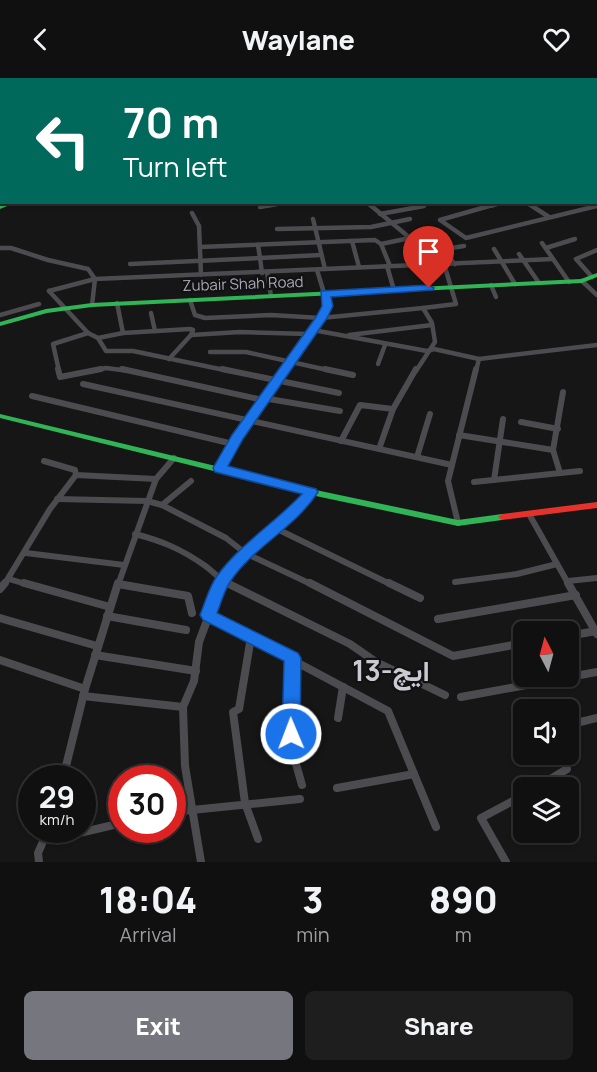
<!DOCTYPE html>
<meta charset="utf-8">
<style>
:root{--surface:#101011;--page:#1e1e1f;--text:#f1f3f6;--muted:#9c9d9f;--line:#303031;--accent:#76767e}
body{margin:0;font-family:Manrope,Vazirmatn,sans-serif;background:var(--page);color:var(--text);height:100vh;display:flex;flex-direction:column;font-size:22px;white-space:nowrap}
*{box-sizing:border-box;margin:0}
p{font-size:20px;color:var(--muted)}
.icon{flex:none;width:33px;height:33px;fill:none;stroke:currentColor;stroke-width:2;stroke-linecap:round;stroke-linejoin:round}
.map{position:relative;height:784px;overflow:hidden}
.details{display:flex;flex-direction:column;background:var(--surface);flex:1}
.details>*{flex:none}
.top-card{position:absolute;left:0px;top:0px;width:597px;height:126px;box-shadow:0 2px 4px #0004,0 0 0 2px var(--line);background:#00695c;color:#fff;overflow:hidden}
.needle{width:39px;rotate:354deg}
.buttons{position:absolute;left:513px;top:543px;display:grid;gap:12px}
.buttons a{display:grid;place-items:center;width:66px;height:66px;border-radius:9px;background:var(--surface);box-shadow:0 2px 4px #0004,0 0 0 2px var(--line);font-size:30px}
.speed{position:absolute;left:18px;top:687px;display:flex;gap:12px;font-size:30px;font-weight:700;text-align:center}
.speed>*{display:grid;place-content:center;width:78px;height:78px;border-radius:50%;background:var(--surface);box-shadow:0 2px 4px #0004,0 0 0 2px var(--line);line-height:1}
.speed small{font-size:15px;font-weight:400}
.speed .limit{border:9px solid #d22;background:#fff;color:#111}
.pin{position:absolute;display:grid;place-items:center;width:51px;height:51px;color:#fff;margin:-62px -26px;border-radius:50% 50% 50% 0;rotate:-45deg;box-shadow:0 0 6px #0007}
.pin .icon{rotate:45deg}
.me{position:absolute;width:66px;margin:-33px;rotate:359deg;stroke-linejoin:round;filter:drop-shadow(0 0 4px #0008)}
.turn{display:flex;align-items:center;gap:21px;height:126px;padding:0 24px;font-size:27px}
.turn .icon{width:78px;height:78px;stroke-width:2.5}
.turn b{display:block;font-size:42px;line-height:51px}
.eta{display:flex;justify-content:space-evenly;align-items:center;height:102px;text-align:center}
.eta b{font-size:36px;font-weight:800;line-height:42px}
.action{display:flex;gap:12px;margin-top:auto;padding:12px 24px}
.action a{flex:1;height:69px;border-radius:9px;background:var(--accent);color:#fff;font-size:24px;font-weight:800;line-height:69px;text-align:center}
.action a+a{background:var(--page);color:var(--text)}
header{display:flex;justify-content:space-between;align-items:center;height:78px;padding:0 24px;background:var(--surface);font-size:27px;font-weight:800}
.map>svg:first-child{display:block}
.lines{fill:none;stroke-linecap:round;stroke-linejoin:round}
.street-far3{stroke:#4c4b4f;stroke-width:4}
.street-far2{stroke:#4c4b4f;stroke-width:4.5}
.street-far1{stroke:#4c4b4f;stroke-width:6}
.street{stroke:#4c4b4f;stroke-width:8}
.fast{fill:#30b455;fill-rule:evenodd}
.slow{fill:#ff9f0a;fill-rule:evenodd}
.jam{fill:#e5322d;fill-rule:evenodd}
.route{fill:#1a73e8;stroke:#114b97;stroke-width:1.5}
.labels{text-anchor:middle;stroke-width:4.5;stroke-linejoin:round;paint-order:stroke}
.far-street-label{font-size:15px;fill:#aaa9b6;stroke:#111112}
.near-district-label{font-size:28px;font-weight:bold;fill:#cbcad2;stroke:#111112}
</style>
<header><svg class="icon" aria-label="back" viewBox="0 0 24 24"><path d="M15 5l-7 7 7 7"/></svg>Waylane<svg class="icon" aria-label="heart" viewBox="0 0 24 24"><path d="M12 20l-8-8c-3-5 5-10 8-4 3-6 11-1 8 4z"/></svg></header>
<div class="map">
<svg width="597" height="784" viewBox="0 0 597 784">
<rect width="100%" height="100%" fill="#161617"/>
<g class="lines">
<g class="street-far3">
<polyline points="48,0 51,2"/>
<polyline points="138,0 141,2"/>
<polyline points="11,2 18,0"/>
<polyline points="65,2 72,0"/>
<polyline points="119,2 126,0"/>
<polyline points="171,2 177,0"/>
<polyline points="230,2 236,0"/>
<polyline points="366,124 371,128"/>
<polyline points="526,124 532,128"/>
<polyline points="267,128 288,124"/>
<polyline points="491,128 504,124"/>
</g>
<g class="street-far2">
<polyline points="369,126 410,160 446,176 455,186"/>
<polyline points="496,126 440,142 466,160 597,128"/>
<polyline points="529,126 549,139"/>
<polyline points="260,129 276,126"/>
<polyline points="192,135 199,148 201,197"/>
<polyline points="380,136 424,128"/>
<polyline points="313,141 325,191"/>
<polyline points="277,151 371,149 410,141"/>
<polyline points="352,163 359,189"/>
<polyline points="542,165 569,204"/>
<polyline points="381,166 390,188"/>
<polyline points="200,169 375,162 381,166 410,160"/>
<polyline points="0,170 11,170 48,182 88,191 95,201 92,227"/>
<polyline points="546,170 575,161"/>
<polyline points="494,171 515,206"/>
<polyline points="439,172 464,168"/>
<polyline points="519,176 539,205"/>
<polyline points="130,186 260,180 258,167"/>
<polyline points="421,187 429,210"/>
<polyline points="387,188 394,212"/>
<polyline points="267,194 271,218"/>
<polyline points="262,195 260,180 321,177"/>
<polyline points="592,199 576,181 597,172"/>
<polyline points="582,203 597,217"/>
<polyline points="491,207 496,219"/>
<polyline points="49,213 95,201 553,181"/>
<polyline points="49,213 88,255 98,260 106,273 133,273 229,293"/>
<polyline points="190,222 195,237 205,240 271,237 321,240 423,230"/>
<polyline points="117,225 123,255"/>
<polyline points="151,235 155,253"/>
<polyline points="0,237 39,226"/>
<polyline points="313,252 427,273 434,271 479,281"/>
<polyline points="349,257 432,247"/>
<polyline points="98,260 123,255 190,251 193,252 191,257 240,254 309,256"/>
<polyline points="210,274 246,274 332,293"/>
<polyline points="169,281 191,257"/>
<polyline points="378,286 385,267"/>
<polyline points="59,293 53,266 88,255"/>
<polyline points="93,293 106,290 129,293"/>
<polyline points="283,293 328,228 317,192"/>
<polyline points="416,293 435,264 432,245 423,230 456,226 444,186"/>
<polyline points="476,293 479,281 597,267"/>
</g>
<g class="street-far1">
<polyline points="58,291 60,299 101,291"/>
<polyline points="122,291 263,322 269,321 340,333"/>
<polyline points="222,291 339,315"/>
<polyline points="325,291 353,297"/>
<polyline points="83,306 452,387"/>
<polyline points="32,318 233,366"/>
<polyline points="521,344 558,351"/>
<polyline points="459,357 553,372"/>
<polyline points="341,363 360,327 393,331"/>
<polyline points="379,371 393,331 416,291"/>
<polyline points="417,379 430,336"/>
<polyline points="44,383 75,392 76,397 156,401"/>
<polyline points="219,391 237,360 285,291"/>
<polyline points="560,395 553,372 563,314"/>
<polyline points="494,402 503,341"/>
<polyline points="474,404 580,393"/>
<polyline points="57,421 147,423 162,427 226,460 245,475 313,507"/>
<polyline points="162,427 191,403"/>
<polyline points="529,436 569,507"/>
<polyline points="458,445 448,403 476,291"/>
<polyline points="275,450 392,507"/>
<path d="M135,456C162,463 181,471 204,487C214,494 220,502 231,507"/>
<polyline points="26,475 124,487"/>
<polyline points="9,501 29,507"/>
<polyline points="568,503 597,500"/>
<polyline points="455,504 517,496 557,486"/>
<polyline points="118,506 122,507"/>
<polyline points="4,507 50,431 76,397"/>
<polyline points="118,507 156,401 174,380"/>
<polyline points="221,507 245,475 289,439 311,414"/>
</g>
<g class="street">
<polyline points="24,505 110,529"/>
<polyline points="227,505 350,566 376,584 445,617"/>
<polyline points="310,505 453,578 524,565"/>
<polyline points="389,505 420,520"/>
<polyline points="568,505 597,556"/>
<polyline points="118,506 188,518 192,535"/>
<polyline points="0,511 5,505"/>
<polyline points="208,537 388,633 436,749"/>
<polyline points="107,538 186,552"/>
<polyline points="0,540 97,568"/>
<polyline points="438,541 576,517"/>
<polyline points="568,558 596,553"/>
<polyline points="251,559 239,631 233,634 245,725 258,761"/>
<polyline points="95,577 196,593"/>
<polyline points="292,580 292,672 302,707"/>
<polyline points="0,582 85,611"/>
<polyline points="83,618 183,629"/>
<polyline points="461,619 597,594"/>
<polyline points="338,640 343,609"/>
<polyline points="568,647 597,640"/>
<polyline points="63,700 85,611 118,505"/>
<polyline points="337,710 414,696"/>
<polyline points="536,710 567,691 562,676"/>
<polyline points="172,734 300,721"/>
<polyline points="47,753 75,756 122,745"/>
<polyline points="39,784 38,775 48,752"/>
<polyline points="201,784 185,688 183,629 194,603 199,564 221,505"/>
<polyline points="506,784 481,740 524,717"/>
</g>
<g class="fast">
<polygon points="270,0 278,2 272,2"/>
<polygon points="333,0 339,0 337,2 329,2"/>
<polygon points="344,0 350,0 348,2 341,2"/>
<polygon points="419,0 425,0 423,2 415,2"/>
<polygon points="442,0 448,0 446,2 439,2"/>
<rect x="0" y="67" width="2" height="3"/>
<polygon points="0,74 2,75 2,78 0,78"/>
<rect x="0" y="87" width="2" height="4"/>
<polygon points="2,118 2,122 0,123 0,119"/>
<polygon points="8,124 17,124 0,131 0,127"/>
<polygon points="597,195 597,199 582,205 92,229 47,235 0,248 0,244 46,231 92,225 581,201"/>
<polygon points="0,336 311,411 458,442 502,436 506,439 502,442 458,448 311,417 0,340"/>
</g>
<polygon class="slow" points="596,89 597,90 597,94 596,93"/>
<g class="jam">
<polygon points="281,0 289,2 283,2"/>
<polygon points="597,424 597,430 502,442 498,439 502,436"/>
</g>
</g>
<path class="route" d="M429,207L434,210L433,212L331,219L333,228L327,240L243,361L228,388L316,411L318,414C295,450 253,469 230,504C224,513 221,525 217,535L298,575L301,580L300,656L298,661L291,663L285,661L282,656L284,583L203,542L200,537C205,525 209,509 217,498C240,466 275,445 302,416L215,394L213,390L232,357L316,239L322,228L321,213Z"/>
<g class="labels">
<g class="far-street-label">
<text transform="translate(243 206) rotate(-2)" y="5">Zubair Shah Road</text>
</g>
<g class="near-district-label">
<text x="391" y="603">ایچ-13</text>
</g>
</g>
</svg>
<div class="buttons">
<a><svg class="needle" viewBox="-14 -14 28 28"><path d="M0-13l5 13h-10z" fill="#e53935"/><path d="M0 13l5-13h-10z" fill="#9c9d9f"/></svg></a>
<a><svg class="icon" aria-label="sound" viewBox="0 0 24 24"><path d="M4 9h4l5-4v14l-5-4H4zM17 9q2 3 0 6"/></svg></a>
<a><svg class="icon" aria-label="layers" viewBox="0 0 24 24"><path d="M12 4l9 5-9 5-9-5zM3 14l9 5 9-5"/></svg></a>
</div>
<div class="speed"><div>29<small>km/h</small></div><div class="limit">30</div></div>
<div class="pin" style="left:429px;top:210px;background:#d93025"><svg class="icon" aria-label="arrive" viewBox="0 0 24 24"><path d="M6 21V4h12l-3 4 3 4H6"/></svg></div>
<svg class="me" style="left:291px;top:656px" viewBox="-20 -20 40 40"><circle r="17" fill="#1a73e8" stroke="#fff" stroke-width="3"/><path d="M0-11L8 9 0 5-8 9z" fill="#fff"/></svg>
<div class="top-card">
<div class="turn"><svg class="icon" aria-label="left" viewBox="0 0 24 24"><path d="M17 20v-9H6M10 6l-5 5 5 5"/></svg><div><b>70 m</b>Turn left</div></div>
</div>
</div>
<section class="details">
<div class="eta">
<div><b>18:04</b><p>Arrival</p></div>
<div><b>3</b><p>min</p></div>
<div><b>890</b><p>m</p></div>
</div>
<div class="action"><a>Exit</a><a>Share</a></div>
</section>
